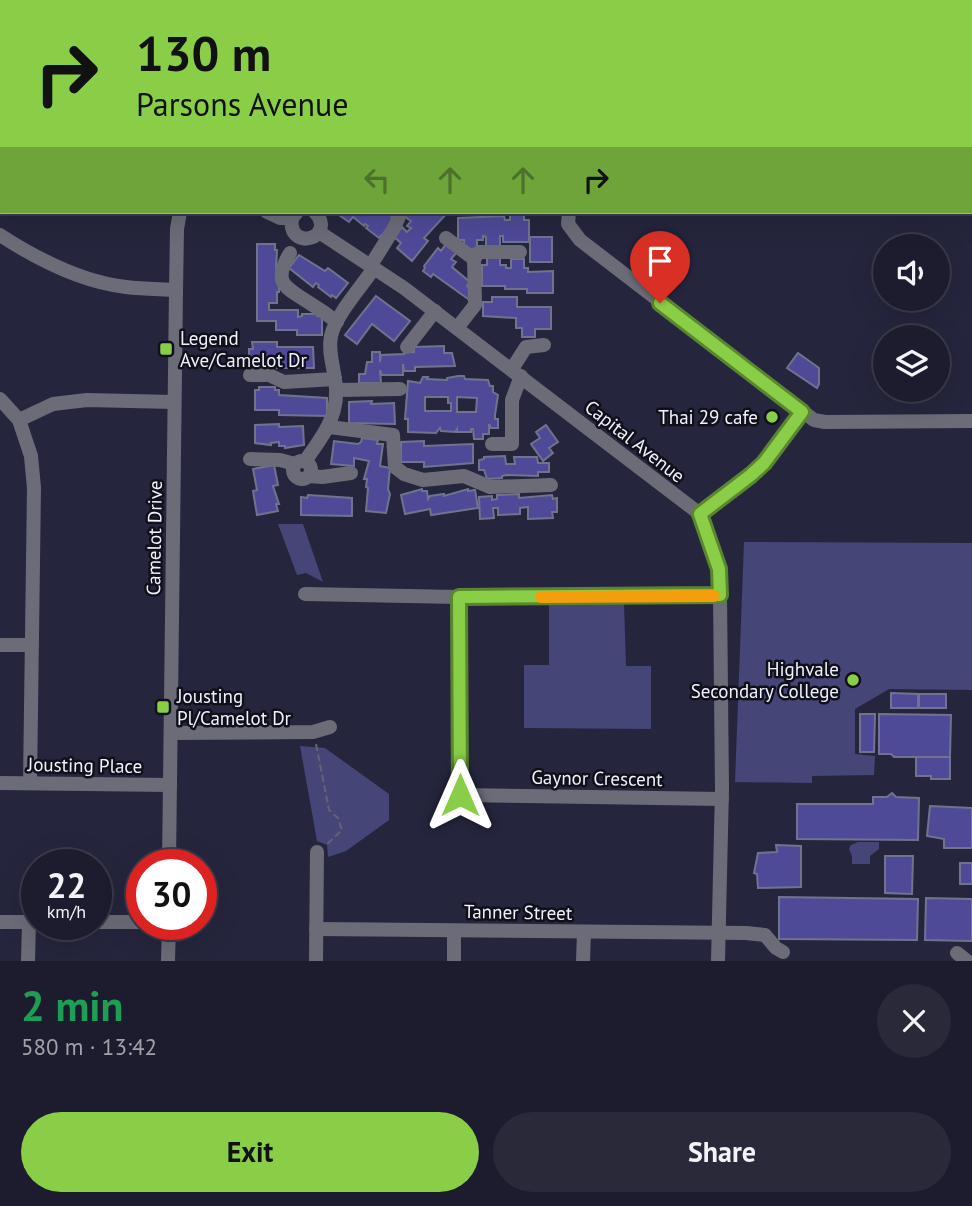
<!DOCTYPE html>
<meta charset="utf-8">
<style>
:root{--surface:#1c1c2e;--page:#29293a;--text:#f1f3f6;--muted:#a0a1aa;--line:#3a3a4a;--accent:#8ace48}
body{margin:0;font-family:"PT Sans",sans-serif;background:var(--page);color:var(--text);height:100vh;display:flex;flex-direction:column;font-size:26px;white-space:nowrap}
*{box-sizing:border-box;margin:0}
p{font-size:23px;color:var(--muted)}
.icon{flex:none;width:38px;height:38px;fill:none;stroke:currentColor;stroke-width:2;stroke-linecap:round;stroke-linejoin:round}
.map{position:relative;height:961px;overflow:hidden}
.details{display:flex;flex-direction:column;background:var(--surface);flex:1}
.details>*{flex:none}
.top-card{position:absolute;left:0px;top:0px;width:973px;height:214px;box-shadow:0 7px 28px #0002,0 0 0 2px var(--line);background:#8ace48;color:#111;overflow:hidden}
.controls{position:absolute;left:873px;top:234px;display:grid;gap:14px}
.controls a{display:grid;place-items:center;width:77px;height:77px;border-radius:50%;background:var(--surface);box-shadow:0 7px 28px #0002,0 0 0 2px var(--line);font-size:35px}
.speed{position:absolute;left:21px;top:849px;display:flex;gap:14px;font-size:35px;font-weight:700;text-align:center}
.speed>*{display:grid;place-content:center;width:91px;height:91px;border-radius:50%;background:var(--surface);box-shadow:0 7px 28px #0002,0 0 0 2px var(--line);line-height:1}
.speed small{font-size:18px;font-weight:400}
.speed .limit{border:10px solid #d22;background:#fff;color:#111}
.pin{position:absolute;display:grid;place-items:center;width:60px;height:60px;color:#fff;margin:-72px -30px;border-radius:50% 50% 50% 0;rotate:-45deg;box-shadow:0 0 7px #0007}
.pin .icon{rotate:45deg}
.me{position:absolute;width:77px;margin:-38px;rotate:0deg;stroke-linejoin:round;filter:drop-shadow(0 0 5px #0008)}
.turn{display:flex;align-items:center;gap:24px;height:147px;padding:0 21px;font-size:32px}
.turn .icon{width:91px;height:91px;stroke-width:2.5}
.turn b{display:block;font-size:49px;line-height:60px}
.lanes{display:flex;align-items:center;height:66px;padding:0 21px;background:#0003;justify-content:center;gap:35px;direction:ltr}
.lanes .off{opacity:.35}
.round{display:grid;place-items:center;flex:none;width:74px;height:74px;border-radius:37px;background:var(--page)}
.head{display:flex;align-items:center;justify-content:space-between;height:119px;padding:0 21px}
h1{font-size:42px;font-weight:700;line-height:52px;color:#1e9e55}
.primary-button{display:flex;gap:14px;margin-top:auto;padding:14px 21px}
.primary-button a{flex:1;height:80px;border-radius:42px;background:var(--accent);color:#111;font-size:28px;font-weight:700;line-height:80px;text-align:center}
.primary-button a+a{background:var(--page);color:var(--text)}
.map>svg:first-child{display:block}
.green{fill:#454577}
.building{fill:#4e4a98;stroke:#71738e;stroke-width:2;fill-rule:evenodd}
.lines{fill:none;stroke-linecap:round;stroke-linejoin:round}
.path{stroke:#626377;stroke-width:2;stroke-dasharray:7 3.5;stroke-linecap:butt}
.minor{stroke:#6b6c78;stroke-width:14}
.route-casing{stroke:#5a862f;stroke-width:18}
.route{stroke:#8ace48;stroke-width:12}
.slow{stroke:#f59e0b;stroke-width:12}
.poi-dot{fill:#8ace48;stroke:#10101a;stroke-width:2.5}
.labels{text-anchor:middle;stroke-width:5;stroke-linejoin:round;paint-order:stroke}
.poi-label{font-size:19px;fill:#f0f1fe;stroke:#10101a;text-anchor:start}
.street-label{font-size:19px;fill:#f0f1fe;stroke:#10101a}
</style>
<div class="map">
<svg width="972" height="961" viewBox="0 0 972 961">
<rect width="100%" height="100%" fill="#25263d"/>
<g class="green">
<polygon points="278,524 303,524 323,582 306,573 297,575"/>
<polygon points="744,542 972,543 972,690 889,689 855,709 855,754 875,756 874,775 812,776 812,783 735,782"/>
<polygon points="549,602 624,603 626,666 651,666 651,729 524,728 524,665 549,665"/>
<polygon points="300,746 325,748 389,794 389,820 346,851 328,857 327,845 317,841"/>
<polygon points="879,842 879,849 870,856 870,864 852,864 852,856 849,849 851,845 858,842"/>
</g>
<g class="building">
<polygon points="342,212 393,212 390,215 396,220 379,238 366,228 368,226 365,224 364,226 353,217 349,222 339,215"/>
<polygon points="408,212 448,212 424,238 428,241 412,261 397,248 401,243 394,237 402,227 407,232 411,228 407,226 411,221 404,216"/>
<polygon points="510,212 524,212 524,220 529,220 529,242 503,242 503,236 500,236 500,246 486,246 486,237 483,236 483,240 477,240 477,249 464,249 464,240 458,240 458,218 504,216 505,220 510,220"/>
<rect x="530" y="237" width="22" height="25"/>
<polygon points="257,244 275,244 275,250 277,250 276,269 279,269 279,292 277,292 277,303 269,303 269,310 298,310 298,317 302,316 302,314 317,314 317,316 322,316 322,335 297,335 297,330 276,330 276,321 257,321"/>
<polygon points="446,244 457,252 451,259 456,262 452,267 470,282 467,286 474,292 468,299 433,274 431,277 423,271 425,268 424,266 438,248 441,251"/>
<polygon points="299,255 325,271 328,268 348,283 336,298 332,295 331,297 318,287 319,285 316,283 313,287 289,268"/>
<polygon points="487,256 500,256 500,265 506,265 506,268 511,268 511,259 524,259 524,268 528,268 528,272 553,271 553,293 527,293 527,289 505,289 505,286 482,286 482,265 487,265"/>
<polygon points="376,296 410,321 394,341 372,324 357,344 345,335"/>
<polygon points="492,297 517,297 517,307 551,307 551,329 535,329 535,337 522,337 522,328 516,328 516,318 483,316 483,302 492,302"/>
<polygon points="252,342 277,342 277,347 313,347 314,368 277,368 277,360 253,360 253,357 249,357 249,349 253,349"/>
<polygon points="444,346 444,353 452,353 455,366 415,367 415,371 404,371 403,364 403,375 382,375 380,370 381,383 359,383 359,374 365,374 367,362 372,362 372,352 380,352 380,362 381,355 404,354 404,352 414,352 414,347"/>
<polygon points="798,353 819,368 819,384 817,388 787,368"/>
<path d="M458,376H464L465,379L488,380L490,386H493V392L498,395L495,415V419H498V428H491L489,424V434H483V439H474L473,429H471V432H457V429L455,432L441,431L440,428L436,433L408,432V419H405L408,381L420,383L423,377H428L427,379L447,380V378ZM425,397H448V403H451V411H425ZM457,397L477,398L476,412H457Z"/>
<polygon points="259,387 275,387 275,390 279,390 279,395 327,398 327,416 279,415 279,410 255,410 255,390 259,390"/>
<polygon points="372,401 371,404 394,403 395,424 349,423 349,402"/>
<polygon points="279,424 279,427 303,426 304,445 285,448 285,446 279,446 279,442 271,443 271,445 255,443 255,425"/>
<polygon points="546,425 558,442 549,448 553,453 543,461 531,444 540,438 536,432"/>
<polygon points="362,438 378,440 377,444 383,444 380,466 390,468 388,489 390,494 386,513 366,511 368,488 366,487 367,479 364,479 369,461 354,458 354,466 331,464 334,441 358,444 361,442"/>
<polygon points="424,441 424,446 473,444 473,463 424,467 424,462 401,462 401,442"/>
<polygon points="505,456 506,464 515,464 514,457 537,457 538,463 549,463 549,472 538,472 538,476 506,475 502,476 502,478 487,479 484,470 479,470 479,460 484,459 484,457"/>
<polygon points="274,465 278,485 273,486 279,504 276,504 278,511 257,515 253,491 257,490 253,469"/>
<polygon points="422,489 422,491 427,491 428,499 430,496 444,494 444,496 468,489 468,491 475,490 478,508 431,515 430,509 405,514 401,495"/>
<polygon points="519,494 519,498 552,495 553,499 557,498 557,512 552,512 553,518 528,519 528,507 520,508 520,514 498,515 498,508 493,508 494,518 480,519 479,497 492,496 492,500 497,499 497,495"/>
<polygon points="308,495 352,498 352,516 301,515 301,497 307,498"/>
<polygon points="891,693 918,694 918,708 891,708"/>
<rect x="919" y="694" width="27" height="14"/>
<polygon points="860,714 875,714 874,752 860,752"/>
<polygon points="879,714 951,715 950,757 894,757 891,754 879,754"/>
<polygon points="916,757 950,757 950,779 931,779 931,776 916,776"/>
<polygon points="892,793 896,797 919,798 918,840 797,839 797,804 873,804 873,797 887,797"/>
<polygon points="930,806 972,808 972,848 944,848 944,839 927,836"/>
<polygon points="776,845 801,846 801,887 758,888 757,874 754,873 758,853 777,852"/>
<polygon points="885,856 913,856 912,894 885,893"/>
<rect x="960" y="863" width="12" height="21"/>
<polygon points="779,897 918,899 917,940 779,939"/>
<polygon points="926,898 972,899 972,941 925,940"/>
</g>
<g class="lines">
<g class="path">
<polyline points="194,2 197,0"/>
<polyline points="316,744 329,810 338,818 342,830 326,845"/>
</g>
<g class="minor">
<polyline points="317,2 317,0"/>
<polyline points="0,17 2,20"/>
<polyline points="971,60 972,60"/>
<polyline points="971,199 972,199"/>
<polyline points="267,212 280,218 292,218"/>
<path d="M297,212L292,218C287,253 338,238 315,212"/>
<polyline points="569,212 568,224 580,240 814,420 825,422 972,421"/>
<polyline points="319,232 404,288 700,514 718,569 720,595 722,788 718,961"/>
<path d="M0,235C37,259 81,282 126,287C143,289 159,289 176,290"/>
<polyline points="446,238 474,259"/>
<path d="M290,253C272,283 285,287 308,302C318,308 328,315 337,322"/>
<polyline points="371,265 394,228 401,212"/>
<polyline points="457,328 475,305 474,259 479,252 520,252"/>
<polyline points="407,347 435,311"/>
<polyline points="512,369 526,347 544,345"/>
<polyline points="250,375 269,375 284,382 335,379"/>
<polyline points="337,390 400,389"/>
<polyline points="0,399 19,420 31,456 34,488 30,783"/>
<polyline points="19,420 53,404 87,400 174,402"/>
<polyline points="329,427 393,435 395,467 404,474 423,480 464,476 490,487 551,485"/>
<polyline points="492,444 512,444 512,400 521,376"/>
<polyline points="250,459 280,460 295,464"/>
<circle cx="302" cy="470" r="9"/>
<path d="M305,461C324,435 341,413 335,379C333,365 328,350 331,336C335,316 362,286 374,268"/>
<polyline points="309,476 322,477 351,473"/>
<polyline points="700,514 752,475 764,463 802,412"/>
<polyline points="305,594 459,597 720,595"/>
<polyline points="459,597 460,795 722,799"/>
<polyline points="0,645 32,645"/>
<polyline points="171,733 313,732 330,727"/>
<polyline points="0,783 170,785"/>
<polyline points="169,864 176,290 177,229 180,212"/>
<polyline points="0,922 37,922"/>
<polyline points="96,922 142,922"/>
<polyline points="316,929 746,933 765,935 776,948 783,952"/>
<polyline points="957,953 967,961"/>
<polyline points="28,961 29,922"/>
<polyline points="168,961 169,924"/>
<polyline points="316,961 317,852"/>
<polyline points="454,961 454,931"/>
<polyline points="583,961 584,932"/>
</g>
</g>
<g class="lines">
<g class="route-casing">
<polyline id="route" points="460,795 459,597 720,595 719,569 700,514 751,475 764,463 802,412 660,303"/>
</g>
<use href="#route" class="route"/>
<polyline class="slow" points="541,597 714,596"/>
</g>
<g class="poi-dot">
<rect x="159" y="342" width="14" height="14" rx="3.5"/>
<circle cx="772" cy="417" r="7"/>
<circle cx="853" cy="680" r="7"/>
<rect x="156" y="700" width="14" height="14" rx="3.5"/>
</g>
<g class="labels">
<g class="poi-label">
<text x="180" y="345">Legend<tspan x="180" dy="22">Ave/Camelot Dr</tspan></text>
<text x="758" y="424" text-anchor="end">Thai 29 cafe</text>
<text x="839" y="676" text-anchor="end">Highvale<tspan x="839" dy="22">Secondary College</tspan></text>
<text x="177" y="703">Jousting<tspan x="177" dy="22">Pl/Camelot Dr</tspan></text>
</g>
<g class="street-label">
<text transform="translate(635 441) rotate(38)" y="7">Capital Avenue</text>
<text transform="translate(154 538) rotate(-89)" y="7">Camelot Drive</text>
<text transform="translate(85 765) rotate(1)" y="7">Jousting Place</text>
<text transform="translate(597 778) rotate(1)" y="7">Gaynor Crescent</text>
<text transform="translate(518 912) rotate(1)" y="7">Tanner Street</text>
</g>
</g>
</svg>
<div class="controls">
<a><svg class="icon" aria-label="sound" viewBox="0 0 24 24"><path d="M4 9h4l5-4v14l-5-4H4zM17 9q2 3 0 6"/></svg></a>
<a><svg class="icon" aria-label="layers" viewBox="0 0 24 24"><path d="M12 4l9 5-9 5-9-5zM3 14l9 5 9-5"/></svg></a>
</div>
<div class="speed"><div>22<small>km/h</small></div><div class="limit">30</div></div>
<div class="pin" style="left:660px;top:303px;background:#d93025"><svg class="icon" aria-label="arrive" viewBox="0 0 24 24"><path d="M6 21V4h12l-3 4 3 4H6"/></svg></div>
<svg class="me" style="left:460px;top:795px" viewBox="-20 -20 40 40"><path d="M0-17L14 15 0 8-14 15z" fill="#8ace48" stroke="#fff" stroke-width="4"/></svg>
<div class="top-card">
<div class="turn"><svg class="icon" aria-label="right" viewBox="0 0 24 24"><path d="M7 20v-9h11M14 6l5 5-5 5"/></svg><div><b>130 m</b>Parsons Avenue</div></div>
<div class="lanes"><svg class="icon off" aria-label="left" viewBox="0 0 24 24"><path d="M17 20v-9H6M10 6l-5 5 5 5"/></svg><svg class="icon off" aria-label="ahead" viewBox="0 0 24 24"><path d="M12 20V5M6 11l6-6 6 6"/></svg><svg class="icon off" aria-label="ahead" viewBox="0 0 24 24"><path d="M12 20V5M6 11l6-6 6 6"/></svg><svg class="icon" aria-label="right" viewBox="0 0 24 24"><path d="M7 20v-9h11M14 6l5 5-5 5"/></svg></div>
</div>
</div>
<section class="details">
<div class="head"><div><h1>2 min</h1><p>580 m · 13:42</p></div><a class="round"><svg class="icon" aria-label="close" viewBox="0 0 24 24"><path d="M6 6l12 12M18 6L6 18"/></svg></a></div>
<div class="primary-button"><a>Exit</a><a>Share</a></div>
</section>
